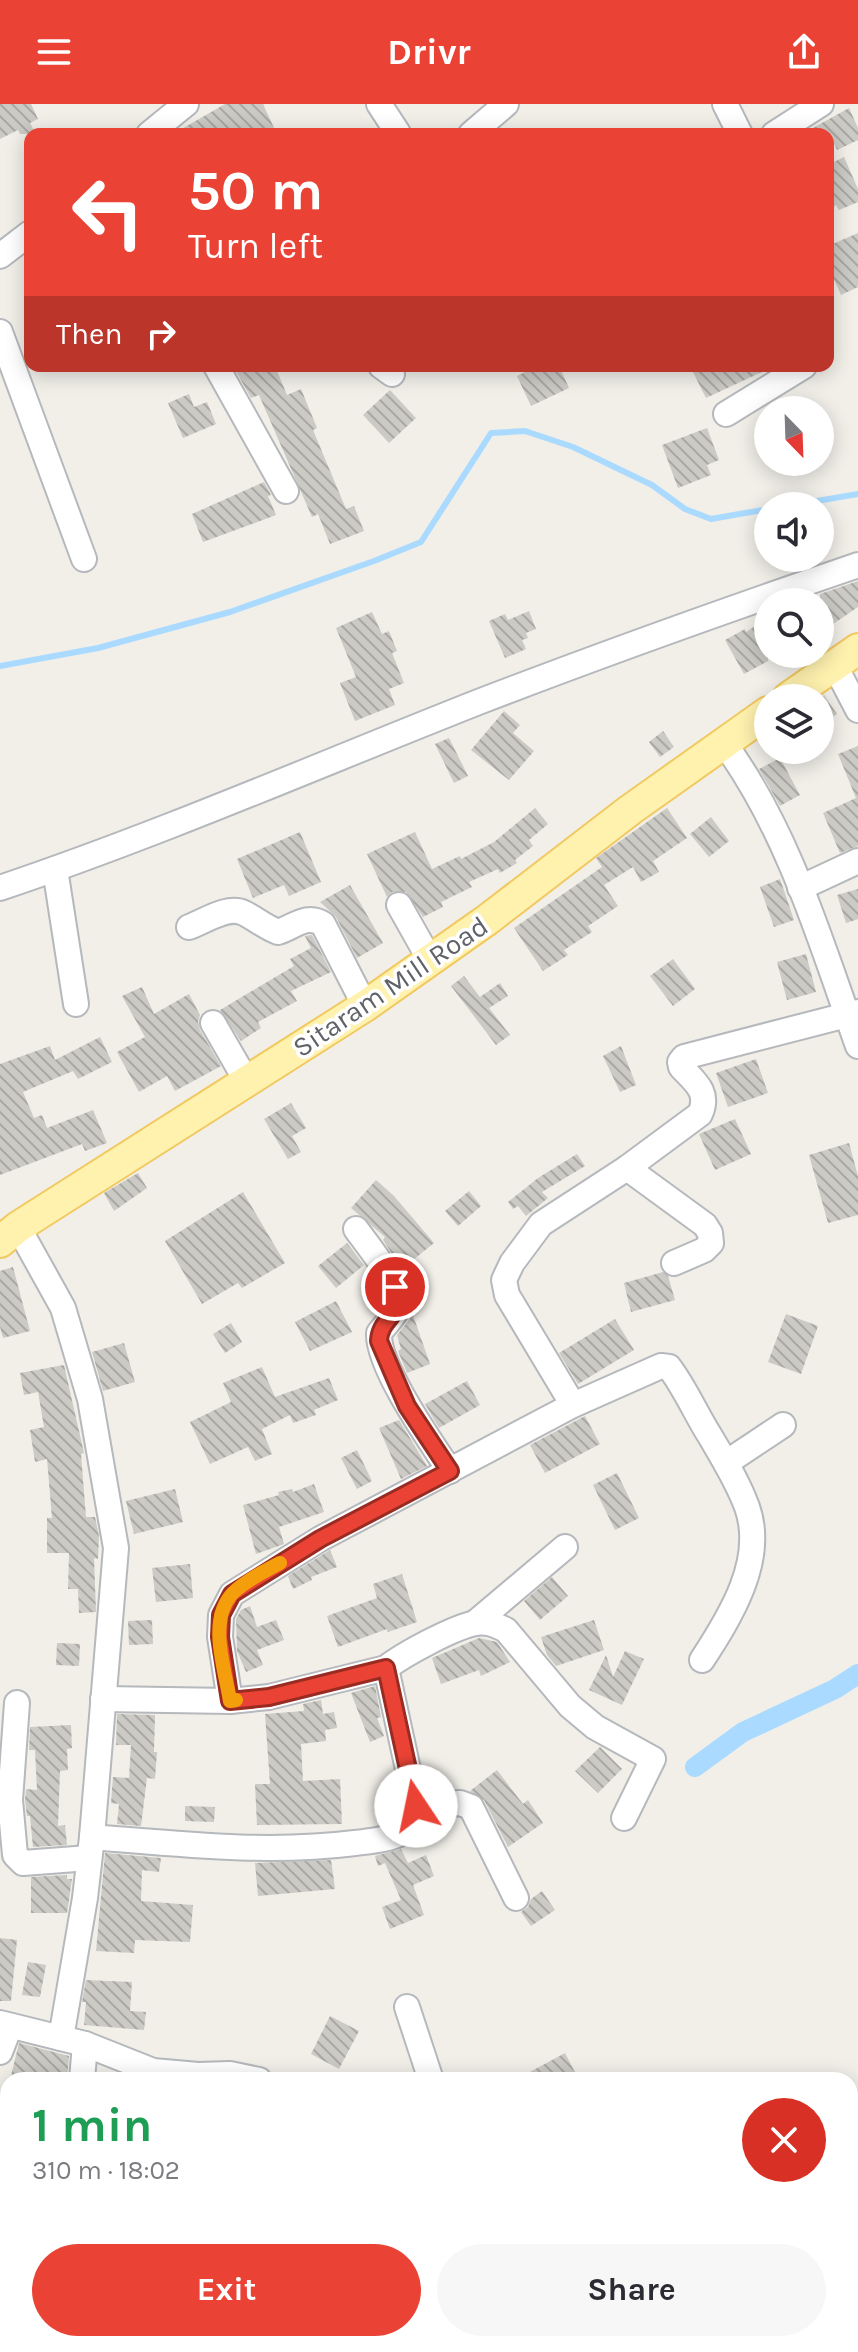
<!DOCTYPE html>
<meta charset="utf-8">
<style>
:root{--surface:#fff;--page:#f7f7f7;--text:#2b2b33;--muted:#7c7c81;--accent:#ea4335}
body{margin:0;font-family:Karla,sans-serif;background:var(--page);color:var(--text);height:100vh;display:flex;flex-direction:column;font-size:30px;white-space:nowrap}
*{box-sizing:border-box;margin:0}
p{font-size:26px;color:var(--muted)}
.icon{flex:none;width:44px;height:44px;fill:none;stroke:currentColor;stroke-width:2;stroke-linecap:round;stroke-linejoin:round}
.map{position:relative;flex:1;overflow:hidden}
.sheet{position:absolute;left:0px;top:1968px;width:858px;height:280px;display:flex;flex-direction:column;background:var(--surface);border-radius:24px 24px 0 0;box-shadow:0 4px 20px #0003}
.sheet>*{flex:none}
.banner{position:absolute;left:24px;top:24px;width:810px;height:244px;border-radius:16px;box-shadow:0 4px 20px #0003;background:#ea4335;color:#fff;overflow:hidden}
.needle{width:52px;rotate:157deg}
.controls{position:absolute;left:754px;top:292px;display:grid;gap:16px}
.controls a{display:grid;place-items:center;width:80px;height:80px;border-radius:50%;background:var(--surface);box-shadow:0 4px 20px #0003;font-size:40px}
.pin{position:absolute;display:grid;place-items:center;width:68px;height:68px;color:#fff;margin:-34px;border:4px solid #fff;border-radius:50%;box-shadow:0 2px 8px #0007}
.me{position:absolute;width:88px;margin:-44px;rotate:349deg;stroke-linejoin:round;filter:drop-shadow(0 0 6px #0008)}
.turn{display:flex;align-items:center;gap:28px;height:168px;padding:0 32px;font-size:36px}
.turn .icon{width:104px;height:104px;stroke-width:2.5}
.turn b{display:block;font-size:56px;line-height:68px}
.then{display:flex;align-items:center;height:76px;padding:0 32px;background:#0003;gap:16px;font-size:30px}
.round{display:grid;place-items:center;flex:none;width:84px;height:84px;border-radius:42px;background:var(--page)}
.headline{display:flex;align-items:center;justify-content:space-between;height:136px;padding:0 32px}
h1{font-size:48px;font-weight:700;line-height:60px;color:#1e9e55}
.action{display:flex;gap:16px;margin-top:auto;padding:16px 32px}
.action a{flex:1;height:92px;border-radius:48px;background:var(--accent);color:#fff;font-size:32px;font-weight:700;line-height:92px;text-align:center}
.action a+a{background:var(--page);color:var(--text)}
header{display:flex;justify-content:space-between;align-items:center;height:104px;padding:0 32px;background:var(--accent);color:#fff;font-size:36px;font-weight:700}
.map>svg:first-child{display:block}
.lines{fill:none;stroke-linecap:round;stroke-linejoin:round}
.stream{stroke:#aadaff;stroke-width:6}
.canal{stroke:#aadaff;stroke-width:20}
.building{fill:url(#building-back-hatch)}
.minor-casing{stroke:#b5b8bc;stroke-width:28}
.major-casing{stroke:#f2c960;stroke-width:34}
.minor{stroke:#fff;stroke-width:24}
.major{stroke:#fff2af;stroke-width:30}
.route-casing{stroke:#982c22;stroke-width:20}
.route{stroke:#ea4335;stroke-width:14}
.slow{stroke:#f59e0b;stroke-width:14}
.labels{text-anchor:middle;stroke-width:7;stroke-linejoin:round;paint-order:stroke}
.street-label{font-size:28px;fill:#5f6368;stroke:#fff}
</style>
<header><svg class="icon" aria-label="menu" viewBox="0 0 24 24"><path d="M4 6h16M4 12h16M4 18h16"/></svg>Drivr<svg class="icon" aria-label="share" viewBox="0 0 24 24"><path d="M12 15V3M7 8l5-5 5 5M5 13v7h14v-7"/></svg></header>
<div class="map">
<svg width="858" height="2248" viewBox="0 0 858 2248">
<defs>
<pattern id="building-back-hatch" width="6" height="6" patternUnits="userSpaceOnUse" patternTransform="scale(2)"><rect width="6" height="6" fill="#cccac5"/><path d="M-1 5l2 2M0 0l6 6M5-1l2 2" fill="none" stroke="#a9a8a4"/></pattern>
</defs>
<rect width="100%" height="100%" fill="#f1efe8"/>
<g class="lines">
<g class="stream">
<polyline points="788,402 858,390"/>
<polyline points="0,562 98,544 230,508 374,457 421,438 491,329 525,327 573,343 652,381 685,405 711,415 768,405"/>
</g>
<polyline class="canal" points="695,1663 743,1628 835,1585 858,1570"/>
</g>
<g class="building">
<polygon points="0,0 31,0 38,15 30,19 36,30 20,30 18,26 0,35"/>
<polygon points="225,0 263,0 275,26 267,30 173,30"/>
<polygon points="849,4 858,24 858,36 837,46 830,30 802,30"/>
<polygon points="844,53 858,85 858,98 839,106 836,101 828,105 828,61"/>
<polygon points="858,129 858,183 841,191 828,162 828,142"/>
<polygon points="233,262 275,262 287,291 301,285 317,324 313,326 346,405 354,402 364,427 330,440 318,410 312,413 259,291 251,294"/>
<polygon points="537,262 559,262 569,284 531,302 517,272"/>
<polygon points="690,262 775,262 706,294"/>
<polygon points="390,286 416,314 389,339 363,311"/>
<polygon points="189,290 194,303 207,298 216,320 183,334 168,299"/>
<polygon points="707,324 719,356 707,361 711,371 678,384 662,341"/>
<polygon points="264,378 271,391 268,392 276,411 203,438 192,410"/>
<polygon points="858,477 858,503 820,529 820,490"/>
<polygon points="529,507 536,525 526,529 528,534 522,536 526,545 505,554 489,517 505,510 508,516"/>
<polygon points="372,508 382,530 389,527 397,547 392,549 404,579 389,585 395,601 355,617 340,579 356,573 336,524"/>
<polygon points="768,513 768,557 744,570 725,536 745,525 746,528"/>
<polygon points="824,591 837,610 820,622 820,594"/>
<polygon points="504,607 520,621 513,629 534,647 509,676 471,646"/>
<polygon points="663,627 674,643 660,653 649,638"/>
<polygon points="449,634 468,672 454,679 435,640"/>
<polygon points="858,642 858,742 840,749 823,709 856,694 838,650"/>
<polygon points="780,654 800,691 780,702 759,665"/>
<polygon points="535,704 548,720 529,736 533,742 515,756 517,759 500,769 498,765 469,778 472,783 441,798 443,803 423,813 406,788 392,788 387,793 367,750 415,728 432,765 460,752 461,755 494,738"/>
<polygon points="667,704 687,734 653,757 659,768 641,778 633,763 604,781 618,802 588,822 592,828 564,846 568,851 543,867 514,824 602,763 596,754"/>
<polygon points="711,713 729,737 709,753 690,730"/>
<polygon points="300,728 321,778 289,792 284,781 253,794 237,755"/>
<polygon points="780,775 794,816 774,823 760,783"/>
<polygon points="350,781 383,839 357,854 336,813 320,798"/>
<polygon points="858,785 858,815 846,819 837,791"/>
<polygon points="312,831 331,868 291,887 297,897 258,918 261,924 241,937 220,906 294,862 290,855 311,844 305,832"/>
<polygon points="806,850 816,888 787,896 777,858"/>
<polygon points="673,855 695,885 673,902 650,872"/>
<polygon points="464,872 480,893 500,879 508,892 489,904 510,931 496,941 451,882"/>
<polygon points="142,883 154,910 189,890 200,911 198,918 200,926 221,962 175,987 167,972 139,988 117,948 145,933 122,892"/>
<polygon points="100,933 112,958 78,975 73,967 23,988 34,1014 42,1011 47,1024 93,1006 107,1039 85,1047 82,1040 0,1071 0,960 50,942 55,956"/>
<polygon points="621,942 636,981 620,988 603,952"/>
<polygon points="756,955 768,989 728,1003 716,969"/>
<polygon points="291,999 306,1024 292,1032 301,1048 288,1055 264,1015"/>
<polygon points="735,1015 751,1050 715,1066 699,1030"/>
<polygon points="849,1039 858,1072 858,1111 828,1119 809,1051"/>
<polygon points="577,1050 585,1062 542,1088 548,1094 526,1112 518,1102 513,1105 508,1098 538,1074"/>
<polygon points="138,1069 147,1084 114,1107 104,1089"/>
<polygon points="376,1076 394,1092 434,1139 402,1165 383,1136 385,1133 351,1104"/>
<polygon points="469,1087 481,1102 458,1122 445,1107"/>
<polygon points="243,1088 285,1159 242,1184 238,1179 202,1200 165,1137"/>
<polygon points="347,1139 364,1161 336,1184 318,1162"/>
<polygon points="13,1163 30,1227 3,1234 0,1223 0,1167"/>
<polygon points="663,1168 668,1172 675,1196 631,1208 624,1179"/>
<polygon points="336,1197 352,1228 310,1247 295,1218"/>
<polygon points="786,1210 818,1222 801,1270 768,1258"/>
<polygon points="413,1211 430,1260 407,1269 398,1247 401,1245 397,1231"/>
<polygon points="615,1215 634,1246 578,1280 559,1249"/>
<polygon points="231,1219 242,1238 225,1249 213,1230"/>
<polygon points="124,1239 135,1278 103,1287 92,1248"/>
<polygon points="64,1261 84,1349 81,1350 86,1413 95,1413 99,1432 98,1455 94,1454 96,1508 79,1509 78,1485 68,1485 69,1449 47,1449 47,1414 52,1414 47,1355 35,1358 30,1326 44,1323 38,1288 24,1291 20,1269"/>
<polygon points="262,1263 275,1293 329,1274 338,1296 314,1306 316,1311 293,1319 290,1311 262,1325 272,1350 255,1357 248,1343 210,1360 190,1318 231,1298 223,1279"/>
<polygon points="467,1277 480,1301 439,1324 425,1300"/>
<polygon points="585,1312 600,1340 545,1369 530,1341"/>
<polygon points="399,1316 427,1362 401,1375 379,1324"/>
<polygon points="357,1346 372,1377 357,1385 341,1354"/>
<polygon points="617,1369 639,1414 615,1426 593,1381"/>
<polygon points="314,1380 324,1408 279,1423 284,1440 256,1450 243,1401 279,1391 278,1388 292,1385 293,1388"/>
<polygon points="175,1385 183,1418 134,1430 126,1397"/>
<polygon points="330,1446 337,1463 311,1473 312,1476 293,1485 288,1472"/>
<polygon points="190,1460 193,1494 156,1498 152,1464"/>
<polygon points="402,1470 417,1518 388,1528 387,1525 338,1543 327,1512 377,1494 373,1480"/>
<polygon points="552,1473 568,1492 540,1516 524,1497"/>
<polygon points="250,1502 257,1523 276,1516 284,1536 257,1546 263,1561 246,1568 237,1547 236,1515 241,1506"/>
<polygon points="152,1516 153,1540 129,1541 128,1517"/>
<polygon points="594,1516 604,1546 556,1562 547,1551 541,1533"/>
<polygon points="479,1534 497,1538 510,1558 481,1572 479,1566 441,1580 432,1554"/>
<polygon points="57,1539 80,1540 79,1562 56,1561"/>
<polygon points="625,1547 644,1555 622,1601 589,1586 606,1551 613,1573"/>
<polygon points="375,1582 381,1613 377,1614 384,1632 370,1638 351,1589"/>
<polygon points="321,1596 323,1610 334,1608 337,1624 325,1626 326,1637 301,1640 303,1677 340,1675 342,1720 257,1721 255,1680 270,1680 265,1610 304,1607 303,1600"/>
<polygon points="117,1610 155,1611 154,1648 157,1648 155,1675 147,1674 141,1722 117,1720 119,1700 111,1699 113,1673 129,1674 131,1641 116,1641"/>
<polygon points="71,1621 72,1644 67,1645 68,1666 60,1667 58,1722 65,1721 67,1741 33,1743 30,1712 27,1712 25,1696 26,1685 37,1686 35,1646 29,1646 30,1623"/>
<polygon points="600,1643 622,1665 598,1689 575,1667"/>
<polygon points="497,1666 523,1700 528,1696 543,1719 508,1743 484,1696 470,1687"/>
<polygon points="185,1702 215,1703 214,1718 185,1717"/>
<polygon points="401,1745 408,1759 426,1751 434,1772 413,1781 424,1811 390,1825 382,1803 401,1796 385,1759 378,1762 375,1752"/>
<polygon points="105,1749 161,1754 159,1768 142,1766 141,1797 193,1801 190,1838 135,1836 134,1849 96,1847"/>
<polygon points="331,1756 335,1785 258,1792 255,1759"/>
<polygon points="67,1771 67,1775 72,1775 67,1809 31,1809 31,1773"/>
<polygon points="542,1787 555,1806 531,1822 521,1808 528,1803 531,1795"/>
<polygon points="0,1834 17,1836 11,1897 0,1897"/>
<polygon points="28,1858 46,1861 40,1893 22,1891"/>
<polygon points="86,1876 132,1878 130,1907 146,1908 144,1926 84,1921 86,1898 82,1898"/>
<polygon points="330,1912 359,1927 339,1965 311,1950"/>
<polygon points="19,1939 69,1952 67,1976 10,1976"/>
<polygon points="565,1949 579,1976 515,1976"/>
</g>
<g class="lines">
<g class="minor-casing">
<g id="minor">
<polyline points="379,0 398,29"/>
<polyline points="725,0 740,30"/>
<polyline points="149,30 186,0"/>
<polyline points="471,30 506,0"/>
<polyline points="774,30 821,0"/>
<polyline points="0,152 30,129"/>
<polyline points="0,228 84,455"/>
<polyline points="216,262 286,387"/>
<polyline points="381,262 392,270"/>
<polyline points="726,310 804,262"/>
<polyline points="835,562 858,606"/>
<path d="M724,639C789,728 821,839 858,942"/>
<polyline points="55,765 76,900"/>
<path d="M0,784C163,729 321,660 481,597C606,549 732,504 858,461"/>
<polyline points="800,784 858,757"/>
<polyline points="399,801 430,856"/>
<path d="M189,823C205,817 228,801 244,809C256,815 265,823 278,828C294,823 307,809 323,820L365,902"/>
<polyline points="213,919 247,978"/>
<polyline points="627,1064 705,1121 710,1129 711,1139 704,1146 674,1159"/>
<polyline points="18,1123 63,1204 90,1295 116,1444 92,1733 85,1794 61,1934"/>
<path d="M356,1125C366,1139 405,1186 398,1203C395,1212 385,1221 379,1229C377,1262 431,1338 450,1367"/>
<polyline points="726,1359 783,1321"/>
<polyline points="475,1519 565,1443"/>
<path d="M702,1556C730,1513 766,1456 747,1403C738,1378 723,1354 710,1332C696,1310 685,1284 669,1263L661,1262L573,1301L507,1191L504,1176L512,1159L541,1120L627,1064L700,1010C710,988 695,978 681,963L680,958L684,953L858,908"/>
<polyline points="103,1595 230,1597 269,1593 386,1564"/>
<polyline points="230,1597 220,1533 221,1511 232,1490 320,1435 573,1301"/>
<polyline points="17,1599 10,1696 15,1751 23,1759 89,1754"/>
<polyline points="416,1702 460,1699 471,1703 516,1794"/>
<path d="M92,1733C180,1740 267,1750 355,1739C370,1737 389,1736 403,1728C413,1723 414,1713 416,1702L386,1564C404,1550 454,1523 476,1519C487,1517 496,1521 506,1526L570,1602L595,1623L653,1655L624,1714"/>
<polyline points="407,1903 431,1976"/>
<polyline points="0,1919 85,1940 153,1967 198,1971 230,1970 259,1976"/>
<polyline points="0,1948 10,1922"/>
<polyline points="82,1976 85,1940"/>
<polyline points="850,2023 858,2042"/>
<polyline points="850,2226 858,2222"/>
<polyline points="23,2240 27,2248"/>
<polyline points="154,2240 160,2248"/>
<polyline points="433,2240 434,2248"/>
<polyline points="724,2240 728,2248"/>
<polyline points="339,2248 358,2240"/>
<polyline points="797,2248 818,2240"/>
</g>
</g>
<g class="major-casing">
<g id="major">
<polyline points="788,594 858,545"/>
<polyline points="0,1138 18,1123 365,902 487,816 630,706 768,608"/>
</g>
</g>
<use href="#minor" class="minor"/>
<use href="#major" class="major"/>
</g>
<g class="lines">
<g class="route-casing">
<path id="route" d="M395,1183C406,1212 380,1212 379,1237L407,1302L450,1367L320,1435L232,1490L221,1511L220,1533L230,1597L269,1593L386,1564L416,1702"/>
</g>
<use href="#route" class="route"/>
<path class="slow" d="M236,1596L230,1597C225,1565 207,1516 233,1489C245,1477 265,1467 280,1459"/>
</g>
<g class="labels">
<g class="street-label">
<text transform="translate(390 882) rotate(-34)" y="10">Sitaram Mill Road</text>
</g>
</g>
</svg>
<div class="controls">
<a><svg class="needle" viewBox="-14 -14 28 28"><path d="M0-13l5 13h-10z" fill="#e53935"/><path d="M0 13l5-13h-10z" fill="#7c7c81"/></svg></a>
<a><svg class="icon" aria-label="sound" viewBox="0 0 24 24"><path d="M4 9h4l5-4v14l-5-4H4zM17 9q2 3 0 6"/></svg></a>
<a><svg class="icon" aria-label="search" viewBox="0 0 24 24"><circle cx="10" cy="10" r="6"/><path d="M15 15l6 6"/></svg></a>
<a><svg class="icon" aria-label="layers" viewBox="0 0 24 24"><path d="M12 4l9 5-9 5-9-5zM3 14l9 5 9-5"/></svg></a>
</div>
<div class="pin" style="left:395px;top:1183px;background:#d93025"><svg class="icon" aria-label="arrive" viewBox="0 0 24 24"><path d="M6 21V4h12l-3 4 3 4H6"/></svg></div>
<svg class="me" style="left:416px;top:1702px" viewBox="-20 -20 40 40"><circle r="19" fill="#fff"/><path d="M0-13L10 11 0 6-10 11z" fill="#ea4335"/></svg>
<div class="banner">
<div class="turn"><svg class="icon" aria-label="left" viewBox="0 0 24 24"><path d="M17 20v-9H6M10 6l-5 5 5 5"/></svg><div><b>50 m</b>Turn left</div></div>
<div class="then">Then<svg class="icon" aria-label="right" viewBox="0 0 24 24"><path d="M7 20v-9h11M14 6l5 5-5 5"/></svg></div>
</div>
<section class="sheet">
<div class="headline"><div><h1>1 min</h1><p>310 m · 18:02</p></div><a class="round" style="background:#d93025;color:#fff"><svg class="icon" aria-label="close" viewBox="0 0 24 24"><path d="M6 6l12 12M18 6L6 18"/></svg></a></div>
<div class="action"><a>Exit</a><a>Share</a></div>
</section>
</div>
